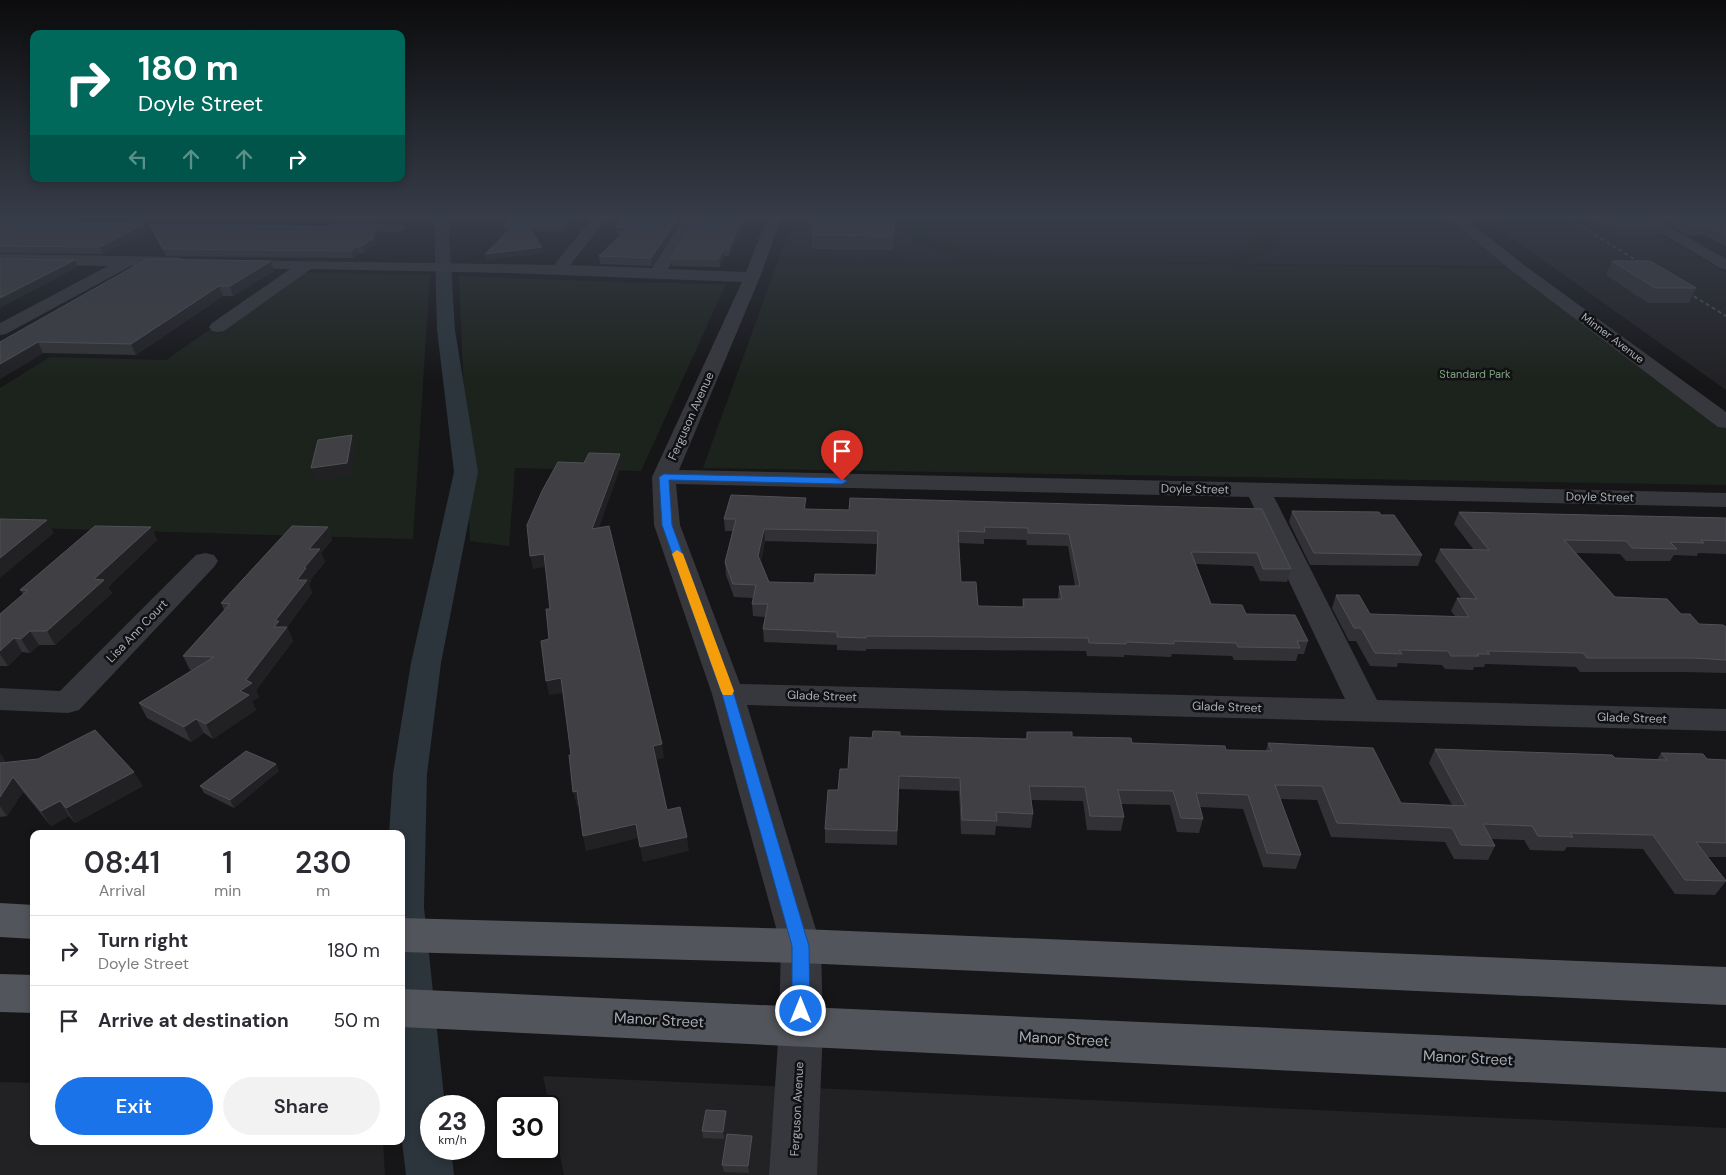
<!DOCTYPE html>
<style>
:root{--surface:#fff;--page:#f2f2f3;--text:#2b2b33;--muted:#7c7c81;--line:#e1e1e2;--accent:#1a73e8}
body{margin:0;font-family:"DM Sans",sans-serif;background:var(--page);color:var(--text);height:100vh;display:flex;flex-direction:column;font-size:19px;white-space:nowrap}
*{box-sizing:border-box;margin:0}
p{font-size:16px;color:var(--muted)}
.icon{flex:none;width:28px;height:28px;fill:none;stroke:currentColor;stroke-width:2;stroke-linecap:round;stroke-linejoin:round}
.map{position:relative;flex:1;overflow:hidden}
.panel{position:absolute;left:30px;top:830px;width:375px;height:315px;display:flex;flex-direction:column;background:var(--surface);border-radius:10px;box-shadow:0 2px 8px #0003}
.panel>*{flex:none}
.banner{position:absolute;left:30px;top:30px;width:375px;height:152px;border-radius:10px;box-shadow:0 2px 8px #0003;background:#00695c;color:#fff;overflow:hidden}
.speed{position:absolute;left:420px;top:1095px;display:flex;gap:10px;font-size:25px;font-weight:700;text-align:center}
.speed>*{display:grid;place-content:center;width:65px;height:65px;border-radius:50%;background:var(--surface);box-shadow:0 2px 8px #0003;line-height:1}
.speed small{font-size:12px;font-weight:400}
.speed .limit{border:2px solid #111;border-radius:8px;background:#fff;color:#111}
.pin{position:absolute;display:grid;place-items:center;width:42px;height:42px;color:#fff;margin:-51px -21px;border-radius:50% 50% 50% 0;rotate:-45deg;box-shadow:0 0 5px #0007}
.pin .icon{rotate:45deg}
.me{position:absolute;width:55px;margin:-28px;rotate:0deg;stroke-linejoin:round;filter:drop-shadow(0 0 4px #0008)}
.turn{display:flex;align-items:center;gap:18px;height:105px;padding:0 25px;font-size:22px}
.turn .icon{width:65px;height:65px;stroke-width:2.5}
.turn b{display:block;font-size:35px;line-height:42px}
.lanes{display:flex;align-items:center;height:48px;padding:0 25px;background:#0003;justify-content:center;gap:25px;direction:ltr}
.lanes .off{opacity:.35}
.eta{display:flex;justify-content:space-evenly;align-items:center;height:85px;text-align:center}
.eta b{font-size:30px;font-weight:600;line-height:35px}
.button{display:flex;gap:10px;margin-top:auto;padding:10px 25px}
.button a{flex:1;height:58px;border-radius:30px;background:var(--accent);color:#fff;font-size:20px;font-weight:600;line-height:58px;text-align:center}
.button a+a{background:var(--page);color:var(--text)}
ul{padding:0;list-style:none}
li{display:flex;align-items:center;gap:15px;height:70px;padding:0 25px;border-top:1px solid var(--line)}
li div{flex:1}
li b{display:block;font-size:19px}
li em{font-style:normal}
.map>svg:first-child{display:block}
.built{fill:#222225}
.green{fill:#1c231d}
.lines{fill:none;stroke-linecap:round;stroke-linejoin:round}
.canal{fill:#2c353c;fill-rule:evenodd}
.minor{fill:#37383d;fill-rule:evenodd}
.major{fill:#53555c;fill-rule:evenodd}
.rail{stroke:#4a4c52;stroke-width:2;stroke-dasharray:4 3;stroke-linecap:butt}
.wall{fill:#323236;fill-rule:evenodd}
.shaded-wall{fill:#212124}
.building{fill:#3f3f44;stroke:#4f5156;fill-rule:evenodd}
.route{fill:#1a73e8;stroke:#114b97}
.slow{fill:#f59e0b}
.labels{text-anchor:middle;stroke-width:5;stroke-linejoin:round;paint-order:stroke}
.far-street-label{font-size:11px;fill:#a8adb8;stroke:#111113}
.far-park-label{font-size:11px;fill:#7fa381;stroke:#111113}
.street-label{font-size:12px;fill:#a8adb8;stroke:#111113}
.near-street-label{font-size:15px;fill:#a8adb8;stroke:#111113}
</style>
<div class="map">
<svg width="1726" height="1175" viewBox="0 0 1726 1175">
<rect width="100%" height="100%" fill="#161618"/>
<g class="built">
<polygon points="795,216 1444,216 1510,267 779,258"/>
<polygon points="1481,216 1627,216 1726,272 1726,390"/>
<polygon points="543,1076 1726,1128 1726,1175 564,1175"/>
<polygon points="0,1082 34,1083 34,1141 383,1141 385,1175 0,1175"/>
</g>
<g class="green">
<path d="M920,216H940L927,223L924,230C930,241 943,245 956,248C998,258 1045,253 1089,254C1134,254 1181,259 1226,254C1238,253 1252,250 1259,240C1254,223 1232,220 1217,216C1240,216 1267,218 1280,240V246C1267,258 1251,259 1235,262L1215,263L970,258L933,250L919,244L910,238L907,231L908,224Z"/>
<polygon points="779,258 1512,268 1726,421 1726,485 703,468"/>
<polygon points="292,272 430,275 413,539 0,527 0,388 50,357 166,360"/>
<polygon points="459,276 615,282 726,284 641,471 515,468 509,546 470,541"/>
</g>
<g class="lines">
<polygon class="canal" points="434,216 448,216 455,330 478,472 441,663 427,774 424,907 445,1106 431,1106 431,1149 451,1149 454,1175 406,1175 401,1133 401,834 389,834 393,774 411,663 454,472 437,330"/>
<g class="minor">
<path d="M594,216H609L570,265L652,268L685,216H699L668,269L746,272L768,216H782L760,277L679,470L1726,493V507L1274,497L1377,700L1726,709V731L747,705L821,946L823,1027L817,1175H769L779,1027L781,946L712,694L654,525L652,477L742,282L509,273L311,269L224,331L218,332L212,331L209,327L212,323L290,269L234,268L228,266L226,263L228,260L554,265ZM676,484L1249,497L1345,699L740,684L680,525Z"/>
<polygon points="1446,216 1462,216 1524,265 1726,412 1726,428 1718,427 1512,271"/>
<polygon points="1632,216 1650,216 1726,259 1726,270 1720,268"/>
<polygon points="337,223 398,224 403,225 405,228 403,231 398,232 332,230 330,227 332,224"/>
<polygon points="0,254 178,257 184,259 186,262 184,265 178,267 131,266 6,334 0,335 0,323 108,266 0,264"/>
<polygon points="205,553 214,555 218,561 214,567 79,710 68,713 0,710 0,688 60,691 196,555"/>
</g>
<g class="major">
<polygon points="0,903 34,905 34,939 0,937"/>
<polygon points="401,918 801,929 1726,967 1726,1005 801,963 401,952"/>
<polygon points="0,974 34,975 34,1013 0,1012"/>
<polygon points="401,989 1726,1048 1726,1092 401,1027"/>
</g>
<g class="rail">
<polyline points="1565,216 1650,269"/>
<polyline points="1682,289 1726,316"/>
</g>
</g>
<g class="wall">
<polygon points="5,216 378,216 377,222"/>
<polygon points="577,216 563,232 532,231 542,247 543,253 486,260 509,231 505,230 504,225"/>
<polygon points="684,216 652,266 600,264 599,256 622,234 617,234 616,227"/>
<polygon points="747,216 729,256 724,256 720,267 672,266 671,259"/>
<polygon points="1586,216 1648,216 1664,226 1660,235 1619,235"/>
<polygon points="1654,216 1726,216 1726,246 1704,235 1687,235"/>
<polygon points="0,221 149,230 103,254 0,253"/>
<polygon points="149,224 376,234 375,245 364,253 359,253 353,258 166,256 152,230"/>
<polygon points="894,229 893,250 812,249 812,235"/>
<polygon points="1612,261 1696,288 1689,303 1648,303 1606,275"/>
<polygon points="274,271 233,296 223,296 136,355 43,353 0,379 0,342"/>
<path d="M806,498V509L849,510L1262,509L1291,569L1287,582L1260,581L1253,566L1196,564L1211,604L1246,614L1308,641L1304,654H1298L1296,661L1234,660L1232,656L1172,654L1171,657L1124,655V657L1087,656L1086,651L866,649V651L837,650V645L764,642L763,629L765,617L753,616L752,604L753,598L734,597L726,575L725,562L733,531H725L724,519ZM984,539L1026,540L1027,545L1068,546L1075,586H1059L1058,599H1023L1022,607L978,606L961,582L959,543L984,544ZM765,541L877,544L876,575L814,583L769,582L761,561Z"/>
<polygon points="1292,511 1381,515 1422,555 1418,566 1310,565 1289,522"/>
<polygon points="1459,512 1726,518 1726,554 1698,553 1697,556 1674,555 1670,561 1626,561 1620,554 1576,553 1615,597 1681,614 1699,624 1726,627 1726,673 1685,672 1580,672 1576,667 1485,664 1484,667 1474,667 1473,670 1445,669 1442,665 1398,663 1397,667 1370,666 1356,641 1349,641 1332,608 1336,595 1370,614 1455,616 1451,611 1457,598 1462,599 1435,561 1440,549 1474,550 1454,524"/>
<polygon points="151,527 157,540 108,587 112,593 55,645 39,645 30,653 22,652 8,666 0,666 0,614 23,594 20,590"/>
<polygon points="328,527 332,540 321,553 325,562 311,579 311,581 309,584 312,593 287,627 293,641 256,690 259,697 252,701 256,710 213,739 204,733 191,742 147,718 139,703 192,670 190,670 183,656 224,610 221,603"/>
<polygon points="1027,732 1132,743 1226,750 1266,751 1268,743 1401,803 1452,805 1429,763 1435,749 1657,760 1661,753 1707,759 1726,760 1726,857 1707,857 1726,881 1715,895 1675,894 1643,849 1567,847 1564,851 1530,850 1524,840 1491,839 1495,846 1488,860 1454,859 1445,842 1331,837 1317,800 1280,799 1301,855 1296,869 1263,867 1243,809 1200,807 1203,819 1199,833 1177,832 1170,805 1121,804 1124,817 1121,831 1087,830 1083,801 1031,800 1033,814 1031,828 996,826 995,835 961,834 959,791 899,789 897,845 825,843 825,829 838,790 848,769 872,738 1026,739"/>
<polygon points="0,753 5,761 4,762 143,786 75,823 69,816 51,826 23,792 7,816 0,817"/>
<polygon points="276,764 279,771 234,808 204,793 200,786"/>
<polygon points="726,1111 727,1119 724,1139 703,1138 702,1131"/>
<polygon points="752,1136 753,1143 749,1173 724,1172 722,1165"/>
</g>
<g class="shaded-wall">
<polygon points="571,216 577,216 563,232 562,226"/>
<polygon points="679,216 684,216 652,266 651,258"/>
<polygon points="743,216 747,216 729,256 729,249"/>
<polygon points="895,216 894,229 893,250 893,236"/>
<polygon points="146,223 149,230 103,254 100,247"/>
<polygon points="374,227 376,234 375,245 364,253 362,246"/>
<polygon points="357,246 359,253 353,258 351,251"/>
<polygon points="542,247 543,253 486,260 485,254"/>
<polygon points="724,249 724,256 720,267 719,259"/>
<polygon points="75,260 78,267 0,308 0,298"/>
<polygon points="271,261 274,271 233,296 230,286"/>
<polygon points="219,286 223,296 136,355 131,344"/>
<polygon points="38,342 43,353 0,379 0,364"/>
<polygon points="352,435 356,447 351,476 316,481 311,468"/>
<polygon points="620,454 621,466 594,542 592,529"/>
<polygon points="806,498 806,510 804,509"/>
<polygon points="47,520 54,533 0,578 0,558"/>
<polygon points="151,527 157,540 108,587 112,593 55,645 47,631 94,579"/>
<polygon points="328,527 332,540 321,553 325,562 311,579 311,581 309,584 312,593 283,632 287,627 293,641 256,690 259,697 252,701 256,710 213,739 206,724 240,691 274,627 275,621 304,568 309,549"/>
<polygon points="764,529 765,541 759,568 758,556"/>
<polygon points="544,554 546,567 533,569 530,556"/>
<polygon points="30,631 39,645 30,653 21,639"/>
<polygon points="14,638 22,652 8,666 0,654 0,651"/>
<polygon points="561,678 564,693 549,695 546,681"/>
<polygon points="196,719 204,733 191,742 184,727"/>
<polygon points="662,744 664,758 655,760 653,746"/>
<polygon points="0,753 5,761 0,768"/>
<polygon points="276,764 279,771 234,808 230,800"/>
<polygon points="134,772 143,786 75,823 66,808"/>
<polygon points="13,777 23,792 7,816 0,806 0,797"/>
<polygon points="577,791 580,806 577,806 573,792"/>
<polygon points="60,801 69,816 51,826 41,811"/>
<polygon points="636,824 639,838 586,851 583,836"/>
<polygon points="687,837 689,851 643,862 640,847"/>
<polygon points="726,1111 727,1119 724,1139 723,1132"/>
<polygon points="752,1136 753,1143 749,1173 748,1166"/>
</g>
<g class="building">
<polygon points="513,216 571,216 562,226 528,226 542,247 485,254 514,225 504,225"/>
<polygon points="624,216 679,216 651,258 599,256 629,227 616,227"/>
<polygon points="696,216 743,216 729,249 724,249 719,259 671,259"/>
<polygon points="816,216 895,216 893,236 812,235"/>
<polygon points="1606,216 1648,216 1664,226 1623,226"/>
<polygon points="1673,216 1726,216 1726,235 1708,226 1691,226"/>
<polygon points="0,221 146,223 100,247 0,246"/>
<polygon points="149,224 374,227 373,238 362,246 357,246 351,251 163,249"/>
<polygon points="0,259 75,260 0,298"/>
<polygon points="147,259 271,261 230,286 219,286 131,344 38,342 0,364 0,342"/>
<polygon points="1612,261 1650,261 1696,288 1655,288"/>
<polygon points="352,435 347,463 311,468 318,440"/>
<polygon points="589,453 620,454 592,529 609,526 662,744 653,746 667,810 680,807 687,837 640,847 636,824 583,836 577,791 573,792 569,755 571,755 561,678 546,681 541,641 549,639 546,609 550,609 544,554 530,556 527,525 542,491 558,462 584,463"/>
<path d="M731,495L806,498L804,509L849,510L850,498L1262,509L1291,569H1263L1257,553L1191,552L1211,604L1242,605L1246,614L1295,615L1308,641H1297L1300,648L1238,647L1236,643L1174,641V644L1126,642V644L1089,643L1088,638L866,636V638L837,637V632L763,629L768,604H752L756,585L733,584L725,562L736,519H724ZM984,527L1028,528V533L1069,534L1080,586H1059L1062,599H1023L1024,607L978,606L976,582H961L958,531L985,532ZM764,529L878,531L876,575L815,574L814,583L769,582L758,556Z"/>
<polygon points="1292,511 1379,512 1381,515 1394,515 1422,555 1314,553"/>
<polygon points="1459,512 1726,518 1726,541 1701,540 1704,543 1670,542 1677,549 1632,548 1626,541 1564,540 1615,597 1667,599 1681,614 1690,614 1699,624 1723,625 1726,627 1726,660 1693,658 1587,658 1583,653 1487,651 1490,654 1477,654 1479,656 1451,656 1448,651 1399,650 1402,654 1375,653 1361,628 1354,628 1336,595 1359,595 1370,614 1469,617 1457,598 1477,599 1440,549 1489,550"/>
<polygon points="0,519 47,520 0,558"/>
<polygon points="95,526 151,527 94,579 104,580 47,631 30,631 21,639 14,638 0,651 0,614 28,590 20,590"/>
<polygon points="292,526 328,527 309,549 320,549 304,568 306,568 297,580 307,580 275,621 279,621 274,627 287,627 246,680 252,683 240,691 249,695 206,724 196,719 184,727 139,703 214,657 183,656 230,604 221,603"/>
<polygon points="95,730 134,772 66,808 60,801 41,811 13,777 0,797 0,763 38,759"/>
<polygon points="873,731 900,732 900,736 1027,739 1027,732 1072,732 1072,737 1131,738 1132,743 1225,746 1226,750 1272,751 1268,743 1373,748 1401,803 1466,806 1435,749 1612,755 1615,758 1667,760 1661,753 1703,754 1707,759 1726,760 1726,843 1696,842 1726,881 1685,880 1653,835 1570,833 1573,837 1538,836 1532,826 1483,824 1495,846 1461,845 1452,828 1337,823 1322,786 1275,785 1301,855 1267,853 1248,795 1196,793 1203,819 1181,818 1173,791 1118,790 1124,817 1090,816 1085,787 1029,786 1033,814 996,812 997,821 962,820 960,778 899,776 897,831 825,829 828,790 838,790 840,769 848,769 850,737 872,738"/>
<polygon points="246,751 276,764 230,800 200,786"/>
<polygon points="706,1110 726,1111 723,1132 702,1131"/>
<polygon points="727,1134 752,1136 748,1166 722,1165"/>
</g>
<linearGradient id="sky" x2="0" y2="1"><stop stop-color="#0c0c0d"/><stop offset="0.57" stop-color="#363c48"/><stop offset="1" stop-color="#363c48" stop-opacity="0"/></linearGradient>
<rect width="1726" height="381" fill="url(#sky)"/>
<polygon class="route" points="664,474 842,478 847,481 842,484 669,480 672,525 734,694 809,946 810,1011 807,1016 801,1019 795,1016 792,1011 792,946 722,694 662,525 659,477"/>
<polygon class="slow" points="677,550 683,554 734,691 732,695 723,695 721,691 672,554"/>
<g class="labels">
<g class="far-street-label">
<text transform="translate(1613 338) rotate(37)" y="4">Minner Avenue</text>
</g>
<g class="far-park-label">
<text x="1475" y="378">Standard Park</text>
</g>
<g class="street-label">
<text transform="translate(691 416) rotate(-66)" y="4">Ferguson Avenue</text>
<text transform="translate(1195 489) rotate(1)" y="4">Doyle Street</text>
<text transform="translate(1600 497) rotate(1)" y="4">Doyle Street</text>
<text transform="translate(137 631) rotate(-46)" y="4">Lisa Ann Court</text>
<text transform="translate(822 696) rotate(2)" y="4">Glade Street</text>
<text transform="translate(1227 707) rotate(2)" y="4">Glade Street</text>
<text transform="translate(1632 718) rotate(2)" y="4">Glade Street</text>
<text transform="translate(797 1109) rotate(-87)" y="4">Ferguson Avenue</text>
</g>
<g class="near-street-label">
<text transform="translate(659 1020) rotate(3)" y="5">Manor Street</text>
<text transform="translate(1064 1039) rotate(3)" y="5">Manor Street</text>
<text transform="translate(1468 1058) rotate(3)" y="5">Manor Street</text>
</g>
</g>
</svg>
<div class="speed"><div>23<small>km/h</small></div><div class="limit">30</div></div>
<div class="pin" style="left:842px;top:481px;background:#d93025"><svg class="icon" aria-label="arrive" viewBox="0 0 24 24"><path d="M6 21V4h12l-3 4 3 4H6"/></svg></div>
<svg class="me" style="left:801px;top:1011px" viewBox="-20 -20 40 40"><circle r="17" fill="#1a73e8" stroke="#fff" stroke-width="3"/><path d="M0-11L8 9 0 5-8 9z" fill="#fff"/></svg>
<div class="banner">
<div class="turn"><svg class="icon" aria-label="right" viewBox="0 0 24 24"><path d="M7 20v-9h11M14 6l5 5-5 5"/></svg><div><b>180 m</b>Doyle Street</div></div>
<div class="lanes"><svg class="icon off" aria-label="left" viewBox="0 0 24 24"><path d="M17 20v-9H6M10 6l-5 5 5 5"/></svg><svg class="icon off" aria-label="ahead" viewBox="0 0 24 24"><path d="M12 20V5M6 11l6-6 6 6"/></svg><svg class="icon off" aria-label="ahead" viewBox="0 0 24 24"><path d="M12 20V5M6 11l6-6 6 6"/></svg><svg class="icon" aria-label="right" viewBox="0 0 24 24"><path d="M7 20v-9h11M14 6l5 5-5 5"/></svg></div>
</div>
<section class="panel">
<div class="eta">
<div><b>08:41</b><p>Arrival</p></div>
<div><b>1</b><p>min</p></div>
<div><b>230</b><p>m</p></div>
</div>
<ul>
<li><svg class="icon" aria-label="right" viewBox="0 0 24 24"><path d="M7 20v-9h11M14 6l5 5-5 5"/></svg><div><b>Turn right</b><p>Doyle Street</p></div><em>180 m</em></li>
<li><svg class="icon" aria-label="arrive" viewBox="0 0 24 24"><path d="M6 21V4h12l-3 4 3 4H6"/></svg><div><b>Arrive at destination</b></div><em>50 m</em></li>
</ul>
<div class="button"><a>Exit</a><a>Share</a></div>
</section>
</div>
